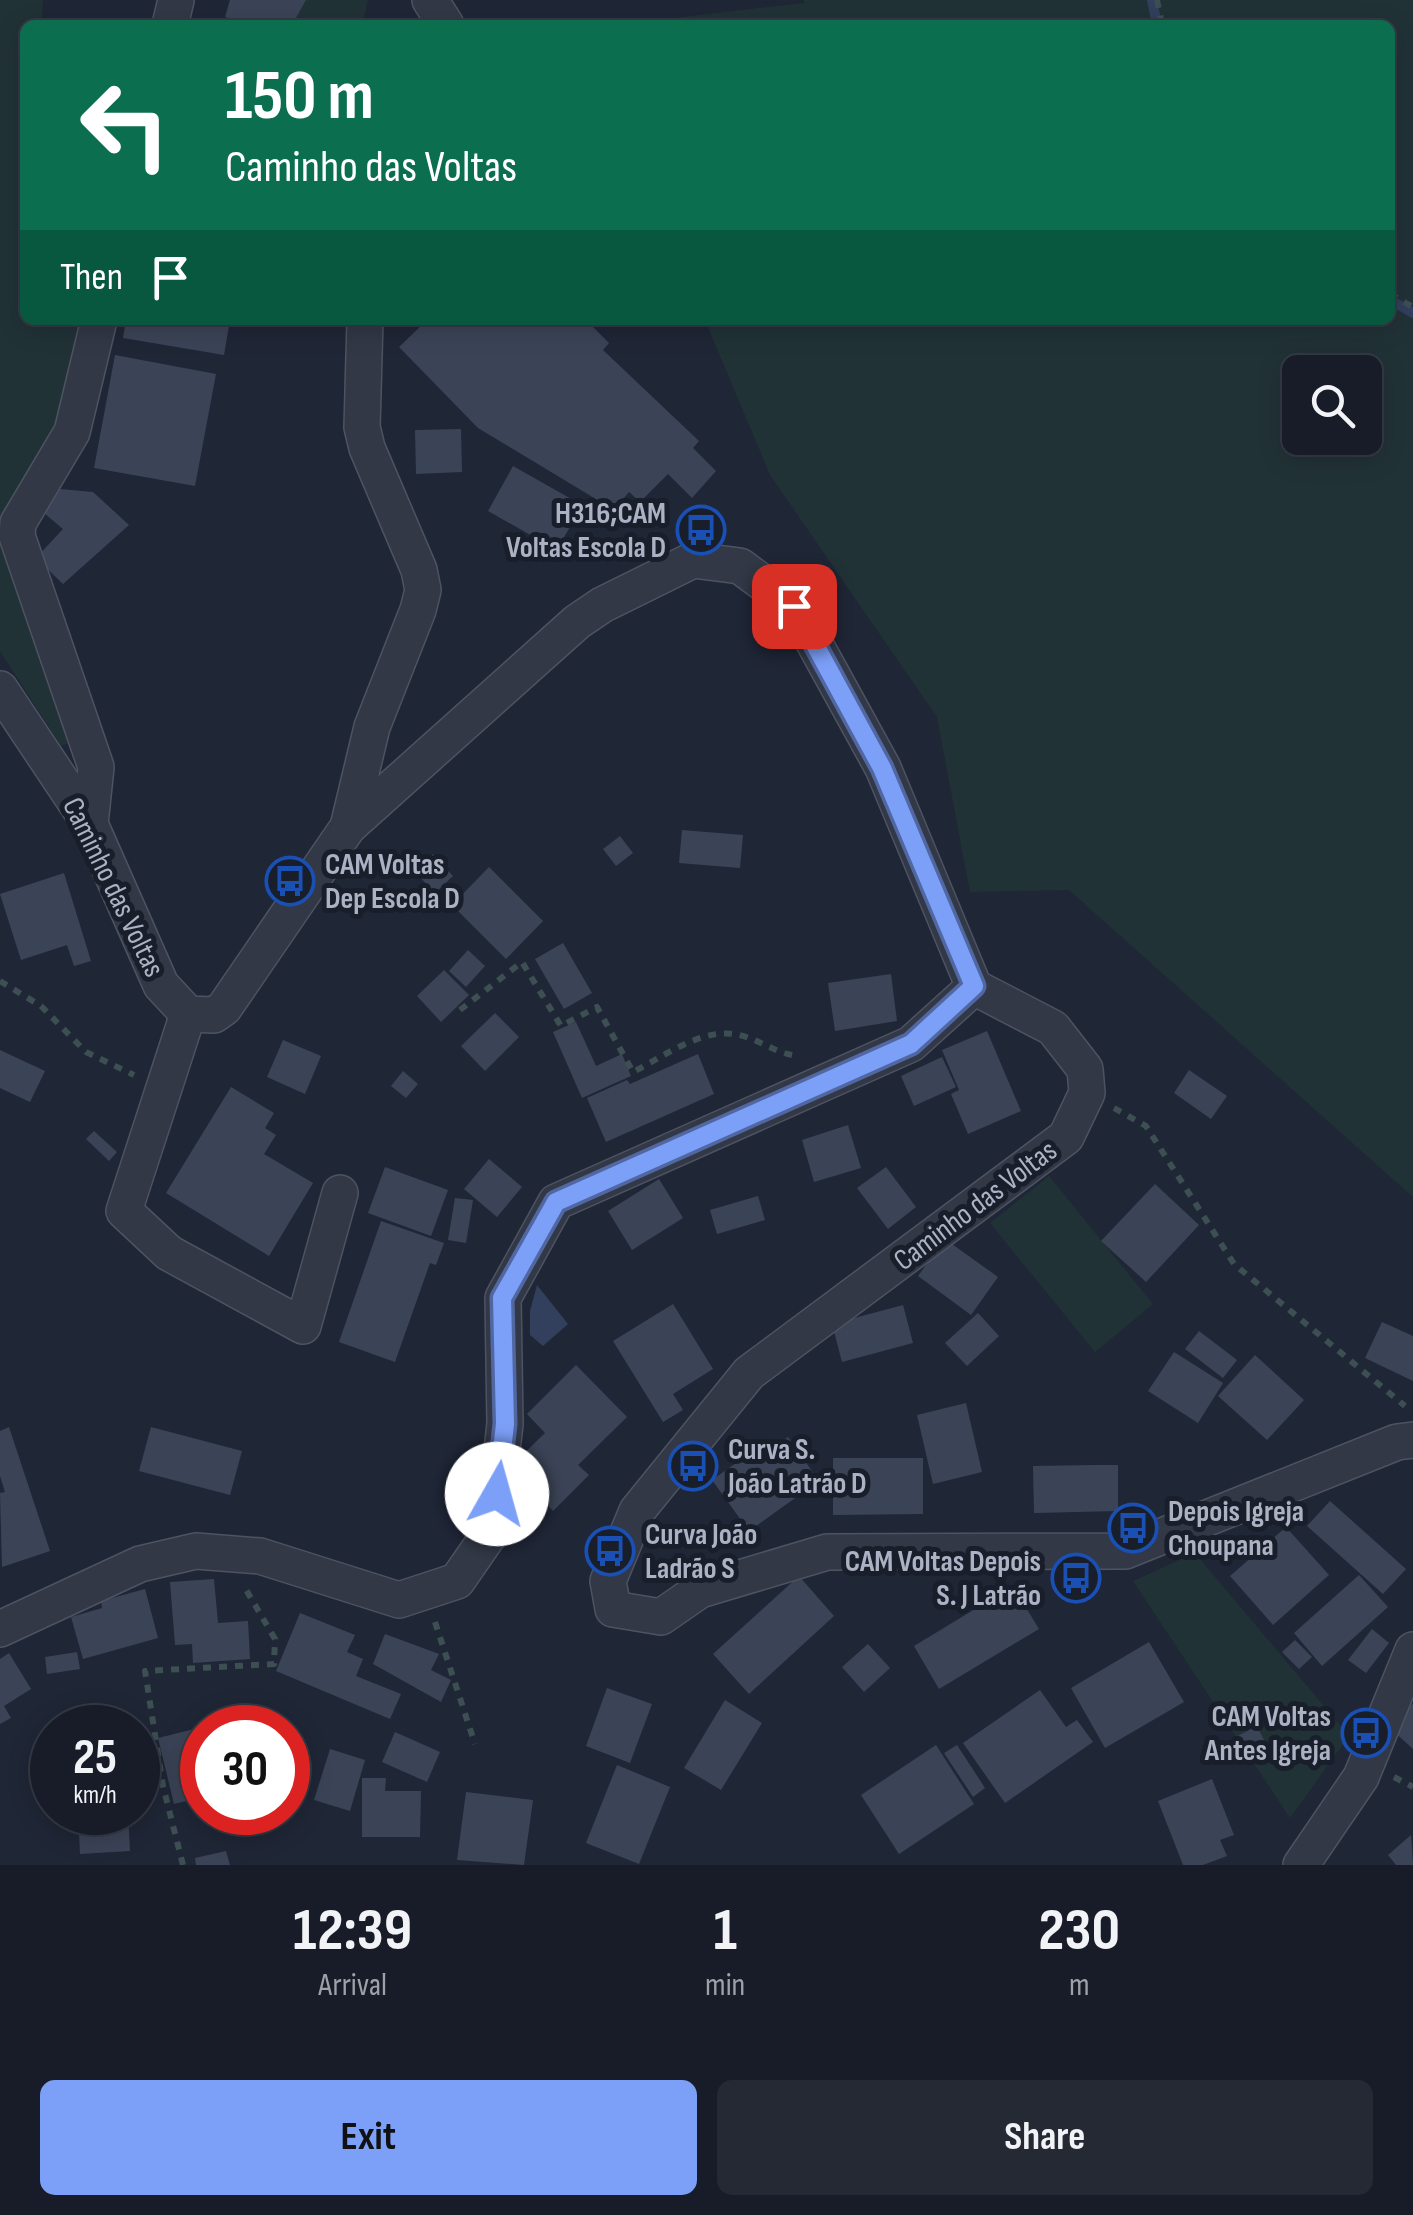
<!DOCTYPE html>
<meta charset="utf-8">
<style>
:root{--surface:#171c28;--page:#242934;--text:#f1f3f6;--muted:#9ea1a8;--line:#363a45;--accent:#7c9ff8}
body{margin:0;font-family:"Sofia Sans Condensed",sans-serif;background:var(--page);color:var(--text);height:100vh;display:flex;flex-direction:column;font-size:38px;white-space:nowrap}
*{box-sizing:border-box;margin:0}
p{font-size:32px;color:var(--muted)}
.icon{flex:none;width:55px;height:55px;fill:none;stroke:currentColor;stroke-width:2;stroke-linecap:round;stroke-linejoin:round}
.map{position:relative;height:1865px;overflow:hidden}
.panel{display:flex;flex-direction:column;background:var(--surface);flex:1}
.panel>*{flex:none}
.guide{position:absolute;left:20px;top:20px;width:1375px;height:305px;border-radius:15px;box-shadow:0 5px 25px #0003,0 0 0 2px var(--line);background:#0b6e4f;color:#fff;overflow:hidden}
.buttons{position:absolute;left:1282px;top:355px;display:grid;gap:20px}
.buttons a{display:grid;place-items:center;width:100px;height:100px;border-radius:15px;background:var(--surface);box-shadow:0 5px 25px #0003,0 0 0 2px var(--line);font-size:50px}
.speed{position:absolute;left:30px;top:1705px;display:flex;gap:20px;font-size:50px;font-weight:700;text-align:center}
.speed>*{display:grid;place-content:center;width:130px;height:130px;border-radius:50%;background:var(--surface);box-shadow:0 5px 25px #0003,0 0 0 2px var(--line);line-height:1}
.speed small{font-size:25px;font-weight:400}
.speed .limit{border:15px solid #d22;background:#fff;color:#111}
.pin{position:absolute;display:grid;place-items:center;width:85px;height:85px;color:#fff;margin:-42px;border-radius:20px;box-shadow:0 5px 15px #0006}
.me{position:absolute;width:110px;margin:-55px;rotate:7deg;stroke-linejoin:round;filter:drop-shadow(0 0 8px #0008)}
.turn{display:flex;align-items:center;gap:35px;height:210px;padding:0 40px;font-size:45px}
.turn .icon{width:130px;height:130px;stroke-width:2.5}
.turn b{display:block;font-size:70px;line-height:85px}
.then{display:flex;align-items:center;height:95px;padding:0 40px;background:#0003;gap:20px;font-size:38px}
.eta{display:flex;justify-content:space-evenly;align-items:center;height:170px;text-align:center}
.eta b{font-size:60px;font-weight:700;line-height:70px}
.cta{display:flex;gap:20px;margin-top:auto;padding:20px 40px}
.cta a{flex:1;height:115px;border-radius:15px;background:var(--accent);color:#111;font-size:40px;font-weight:700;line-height:115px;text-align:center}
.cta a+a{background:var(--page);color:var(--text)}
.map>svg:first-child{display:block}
.green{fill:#213237;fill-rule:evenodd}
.water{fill:#323f5d}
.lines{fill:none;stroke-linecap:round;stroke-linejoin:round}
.stream{stroke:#323f5d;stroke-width:10}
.building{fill:#3b4457}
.minor-casing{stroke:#4d5362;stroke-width:38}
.path{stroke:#3e4f54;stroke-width:6;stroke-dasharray:8 8;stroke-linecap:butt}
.minor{stroke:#323846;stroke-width:35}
.route-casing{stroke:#5167a1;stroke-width:25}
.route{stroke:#7c9ff8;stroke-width:18}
.labels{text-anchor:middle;stroke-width:10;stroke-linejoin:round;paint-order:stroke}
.poi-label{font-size:30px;font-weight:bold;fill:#acb2c4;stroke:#181e2a;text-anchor:start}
.street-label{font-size:30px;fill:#acb2c4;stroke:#181e2a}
</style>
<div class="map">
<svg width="1413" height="1865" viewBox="0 0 1413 1865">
<rect width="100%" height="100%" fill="#1f2636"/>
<g class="green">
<polygon points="0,0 43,0 41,25 25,25 25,320 88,320 66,418 0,525"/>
<polygon points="306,0 368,0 362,25 292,25"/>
<path d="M804,0H1413V1197L1069,890L970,892L937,717L770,475L705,320H1390V25H613L804,3ZM1300,372H1365V438H1300Z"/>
<polygon points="0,527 74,741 61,746 0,651"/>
<polygon points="1049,1176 1153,1304 1095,1352 990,1223"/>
<polygon points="1195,1553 1349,1736 1290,1818 1133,1581"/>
</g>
<polygon class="water" points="537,1285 568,1324 543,1346 530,1335 530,1311"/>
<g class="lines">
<g class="stream">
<polyline points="1152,0 1157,25"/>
<polyline points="1390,300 1413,313"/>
</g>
</g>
<g class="building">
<polygon points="230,0 306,0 292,25 253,25 225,17"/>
<polygon points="126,320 230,320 224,355 123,338"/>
<polygon points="427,320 586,320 609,343 603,350 699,441 693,448 716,471 692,498 668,474 640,502 629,492 614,510 478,428 399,347"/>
<polygon points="115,355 216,374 195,486 94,468"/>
<polygon points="461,429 462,472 416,474 415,430"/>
<polygon points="513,466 582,505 557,550 488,511"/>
<polygon points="60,489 93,492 129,525 63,584 36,558 63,529 38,508 52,492"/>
<polygon points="682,830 743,835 740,868 679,863"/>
<polygon points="620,836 633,853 616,866 603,849"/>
<polygon points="433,854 453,876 435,893 414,871"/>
<polygon points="489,867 543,921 506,959 452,905"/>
<polygon points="64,873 91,961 74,966 67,945 21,960 0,894"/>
<polygon points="563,943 592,993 564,1009 535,959"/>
<polygon points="468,950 485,966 466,987 449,971"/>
<polygon points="444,970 469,995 441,1022 417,996"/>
<polygon points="891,974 897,1021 835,1031 828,983"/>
<polygon points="495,1013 519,1037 485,1071 461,1046"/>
<polygon points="576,1022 596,1066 622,1054 631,1076 582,1098 553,1032"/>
<polygon points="987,1031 1021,1111 968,1134 951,1094 959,1090 942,1050"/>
<polygon points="283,1040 321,1056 305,1094 267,1077"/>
<polygon points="0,1050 45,1071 30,1102 0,1088"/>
<polygon points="698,1054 714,1094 606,1142 587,1098 627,1080 630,1084"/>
<polygon points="942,1057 956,1087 914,1106 901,1076"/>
<polygon points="1189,1070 1227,1096 1211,1119 1174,1093"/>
<polygon points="403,1071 418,1084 406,1098 391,1086"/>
<polygon points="231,1087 274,1113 265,1128 276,1135 264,1154 313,1183 269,1256 166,1193"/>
<polygon points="848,1125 861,1168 814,1182 802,1140"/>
<polygon points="94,1131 117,1152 109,1161 86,1139"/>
<polygon points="489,1159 522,1187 497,1217 464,1189"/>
<polygon points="385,1167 448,1190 431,1236 368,1213"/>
<polygon points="886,1167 916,1207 888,1229 857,1188"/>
<polygon points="659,1179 683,1218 632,1250 608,1211"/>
<polygon points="1155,1184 1199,1225 1146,1282 1101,1241"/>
<polygon points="758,1196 765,1220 717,1234 710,1210"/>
<polygon points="455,1198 473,1200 466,1243 448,1240"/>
<polygon points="381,1221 444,1243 436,1265 430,1263 395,1362 339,1342"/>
<polygon points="945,1239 998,1277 971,1315 918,1276"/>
<polygon points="673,1304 713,1369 673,1394 683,1410 663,1422 613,1341"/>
<polygon points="903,1305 913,1343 842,1362 832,1324"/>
<polygon points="978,1313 999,1336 967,1366 945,1343"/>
<polygon points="1382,1322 1413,1336 1413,1381 1365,1358"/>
<polygon points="1199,1331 1237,1360 1223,1378 1185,1349"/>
<polygon points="1174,1352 1223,1383 1198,1423 1148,1391"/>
<polygon points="1255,1355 1304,1400 1267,1440 1218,1396"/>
<polygon points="576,1365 627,1417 578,1465 589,1475 553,1511 510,1467 545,1433 527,1414"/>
<polygon points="966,1403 982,1472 933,1484 917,1415"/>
<polygon points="9,1427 50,1551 2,1567 0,1493 5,1492 0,1476 0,1431"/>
<polygon points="151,1427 242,1451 230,1495 139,1471"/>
<polygon points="788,1437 819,1481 749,1531 712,1480 767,1441 772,1448"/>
<polygon points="833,1458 923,1458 923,1514 833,1515"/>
<polygon points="1095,1465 1118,1465 1118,1511 1034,1513 1033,1466"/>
<polygon points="1330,1501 1406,1569 1383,1594 1307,1526"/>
<polygon points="1286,1527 1329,1575 1273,1625 1230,1576"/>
<polygon points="1359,1575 1388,1607 1322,1666 1294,1633"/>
<polygon points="799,1576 834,1616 749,1694 713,1654"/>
<polygon points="214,1579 218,1623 248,1621 250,1659 193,1663 192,1644 175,1645 170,1582"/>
<polygon points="1013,1586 1039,1629 939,1689 914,1646"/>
<polygon points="145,1589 158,1638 83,1659 71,1617 102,1608 101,1601"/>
<polygon points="300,1613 355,1635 347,1652 363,1659 356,1676 401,1694 390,1719 276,1671"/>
<polygon points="1372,1629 1389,1643 1366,1673 1348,1660"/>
<polygon points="385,1634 439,1654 431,1670 451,1680 441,1702 373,1664"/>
<polygon points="1295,1640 1312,1657 1299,1669 1282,1652"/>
<polygon points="1149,1642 1184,1702 1105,1748 1071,1688"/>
<polygon points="868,1644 890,1668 864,1692 842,1667"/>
<polygon points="77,1652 80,1669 47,1674 45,1657"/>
<polygon points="9,1653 31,1689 4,1706 11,1718 0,1724 0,1659"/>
<polygon points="607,1688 652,1704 630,1763 586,1746"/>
<polygon points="1040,1690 1066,1727 1077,1720 1093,1742 1005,1803 963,1743"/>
<polygon points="725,1700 762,1723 721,1790 684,1768"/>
<polygon points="1413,1703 1413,1749 1390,1728"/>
<polygon points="262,1714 265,1728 209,1728 209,1726"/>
<polygon points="1257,1726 1267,1746 1242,1759 1232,1739"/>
<polygon points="202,1727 202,1797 174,1804 158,1738"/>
<polygon points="395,1732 440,1752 427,1782 382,1762"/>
<polygon points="936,1745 974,1804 899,1854 861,1795"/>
<polygon points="957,1745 985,1788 973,1797 944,1753"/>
<polygon points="330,1749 365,1760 350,1811 314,1800"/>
<polygon points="617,1765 670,1787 639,1864 586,1843"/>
<polygon points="362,1778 386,1778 385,1791 421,1791 420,1837 362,1837"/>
<polygon points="1212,1779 1234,1835 1220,1840 1227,1856 1203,1865 1183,1865 1158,1801"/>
<polygon points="466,1792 533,1800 524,1865 457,1860"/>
<polygon points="78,1812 128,1812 130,1851 80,1854"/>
<polygon points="1411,1835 1413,1865 1396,1865 1388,1855"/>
<polygon points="226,1851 230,1865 196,1865 195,1858"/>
</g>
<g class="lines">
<g class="minor-casing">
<g id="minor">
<polyline points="430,0 446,25"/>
<polyline points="170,25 176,0"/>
<polyline points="0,689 90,824 161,985 188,1014 214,1015 224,1008 348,827 577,622 602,605 693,560 740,566 794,606 883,768 974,987 1053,1028 1085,1069 1087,1093 1066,1137 749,1373 637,1511 608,1581 613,1609 661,1617 700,1590 827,1552 1125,1551 1397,1442 1413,1440"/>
<polyline points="90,824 96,767 17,536 18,523 72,432 99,320"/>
<polyline points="348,827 372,727 418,610 423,590 419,570 367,448 362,427 365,320"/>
<polyline points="188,1014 124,1211 169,1253 303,1326 340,1193"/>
<polyline points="0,1629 140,1564 196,1551 260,1556 399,1600 457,1581 493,1529 505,1424 503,1298 556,1202 911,1044 974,987"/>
<polyline points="1301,1865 1361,1777 1413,1650"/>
</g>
</g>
<g class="path">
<polyline points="1157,0 1162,25"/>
<polyline points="1390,294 1413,307"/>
<polyline points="0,981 41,1006 86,1052 134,1075"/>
<path d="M460,1010L522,962L561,1026L597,1007L633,1072C663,1057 704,1026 739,1035C761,1040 776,1054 799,1056"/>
<polyline points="1114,1108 1146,1126 1234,1264 1405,1406"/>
<polyline points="435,1622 475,1744"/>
<polyline points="1394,1777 1413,1787"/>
<polyline points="183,1865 163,1786 145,1671 274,1664 275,1639 245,1588"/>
</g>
<use href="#minor" class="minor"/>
</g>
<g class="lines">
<g class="route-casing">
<polyline id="route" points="497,1494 505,1424 502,1298 556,1202 911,1044 974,986 882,768 794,606"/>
</g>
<use href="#route" class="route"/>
</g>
<defs>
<g id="bus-ring" transform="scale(2.5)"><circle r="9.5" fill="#181e2a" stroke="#1a4fb4" stroke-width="1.5"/><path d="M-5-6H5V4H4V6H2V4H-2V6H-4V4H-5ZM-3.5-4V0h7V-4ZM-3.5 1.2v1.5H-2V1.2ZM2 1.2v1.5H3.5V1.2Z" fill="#1a4fb4"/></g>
</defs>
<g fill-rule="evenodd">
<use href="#bus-ring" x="701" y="530"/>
<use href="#bus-ring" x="290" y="881"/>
<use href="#bus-ring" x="693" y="1466"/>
<use href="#bus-ring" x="1133" y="1528"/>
<use href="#bus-ring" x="610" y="1551"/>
<use href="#bus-ring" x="1076" y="1578"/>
<use href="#bus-ring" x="1366" y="1733"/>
</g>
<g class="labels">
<g class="poi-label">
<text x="666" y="523" text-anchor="end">H316;CAM<tspan x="666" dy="34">Voltas Escola D</tspan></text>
<text x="325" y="874">CAM Voltas<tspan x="325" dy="34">Dep Escola D</tspan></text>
<text x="728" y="1459">Curva S.<tspan x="728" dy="34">João Latrão D</tspan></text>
<text x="1168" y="1521">Depois Igreja<tspan x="1168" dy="34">Choupana</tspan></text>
<text x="645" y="1544">Curva João<tspan x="645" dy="34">Ladrão S</tspan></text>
<text x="1041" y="1571" text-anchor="end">CAM Voltas Depois<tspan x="1041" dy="34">S. J Latrão</tspan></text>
<text x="1331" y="1726" text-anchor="end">CAM Voltas<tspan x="1331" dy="34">Antes Igreja</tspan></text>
</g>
<g class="street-label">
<text transform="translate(114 887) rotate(64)" y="10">Caminho das Voltas</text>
<text transform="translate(975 1205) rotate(-37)" y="10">Caminho das Voltas</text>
</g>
</g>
</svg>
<div class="buttons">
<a><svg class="icon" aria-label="search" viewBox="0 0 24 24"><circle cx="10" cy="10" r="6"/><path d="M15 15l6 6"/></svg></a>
</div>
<div class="speed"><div>25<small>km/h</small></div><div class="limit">30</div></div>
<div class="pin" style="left:794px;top:606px;background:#d93025"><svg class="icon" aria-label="arrive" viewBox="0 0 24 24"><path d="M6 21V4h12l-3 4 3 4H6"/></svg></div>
<svg class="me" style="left:497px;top:1494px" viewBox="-20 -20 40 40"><circle r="19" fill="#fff"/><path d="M0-13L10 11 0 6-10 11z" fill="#7c9ff8"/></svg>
<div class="guide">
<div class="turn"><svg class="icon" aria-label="left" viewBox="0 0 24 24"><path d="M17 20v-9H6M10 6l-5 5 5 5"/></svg><div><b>150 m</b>Caminho das Voltas</div></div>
<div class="then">Then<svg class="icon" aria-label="arrive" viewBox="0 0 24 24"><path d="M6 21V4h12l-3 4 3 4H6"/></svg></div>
</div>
</div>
<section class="panel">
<div class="eta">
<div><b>12:39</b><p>Arrival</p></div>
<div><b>1</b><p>min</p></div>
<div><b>230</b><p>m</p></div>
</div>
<div class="cta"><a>Exit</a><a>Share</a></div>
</section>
